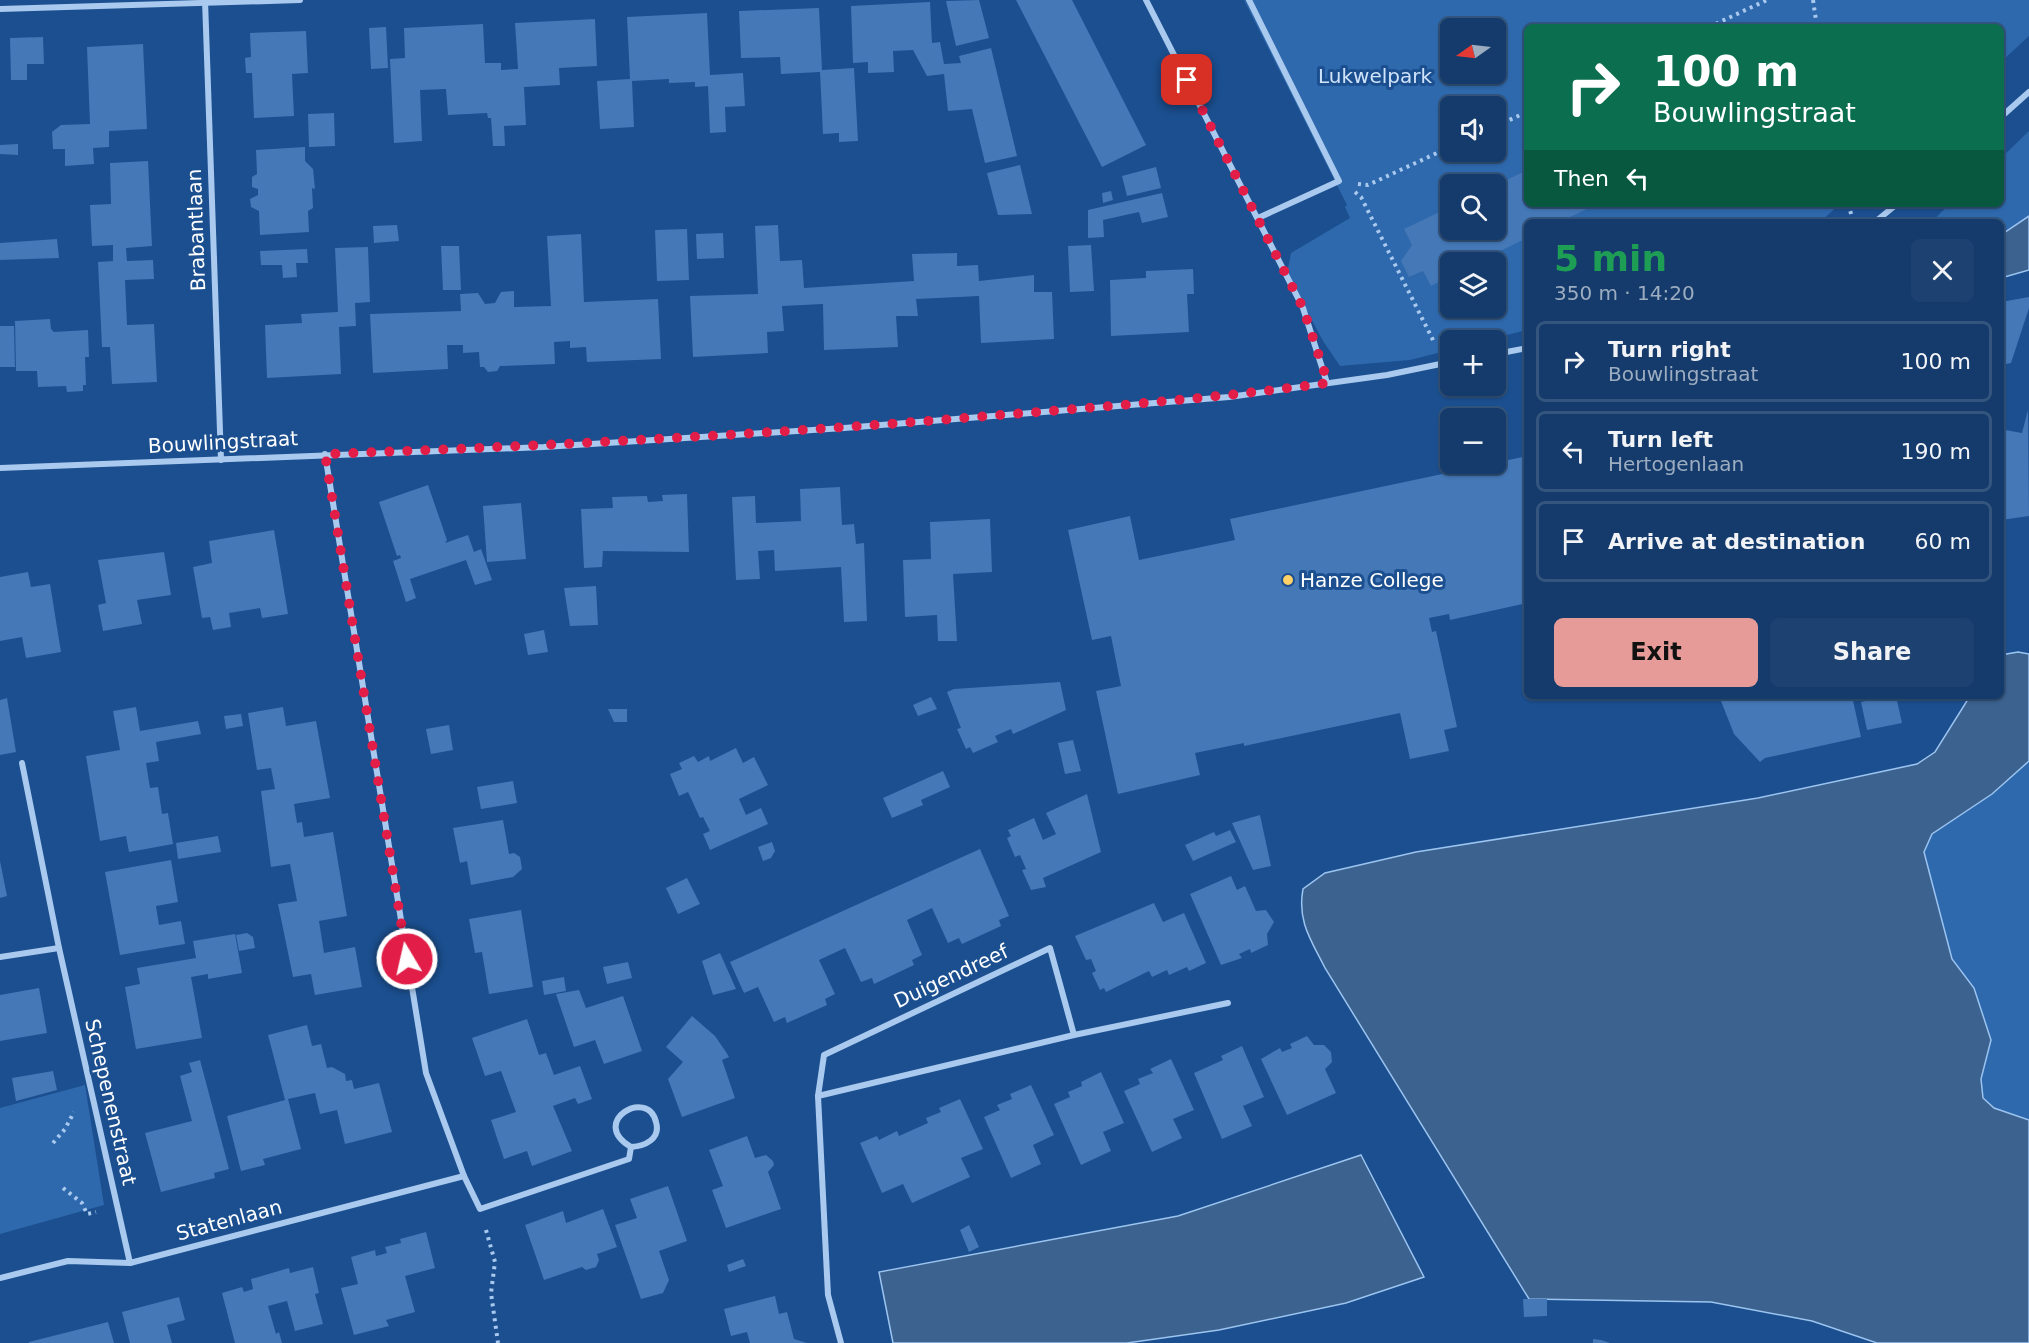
<!DOCTYPE html>
<meta charset="utf-8">
<style>
:root{--surface:#143b6b;--page:#1d4271;--text:#f1f3f6;--muted:#9dadc1;--line:#33557e;--accent:#e69b98}
body{margin:0;font-family:"DejaVu Sans",sans-serif;background:var(--page);color:var(--text);height:100vh;display:flex;flex-direction:column;font-size:22px;white-space:nowrap}
*{box-sizing:border-box;margin:0}
p{font-size:20px;color:var(--muted)}
.icon{flex:none;width:33px;height:33px;fill:none;stroke:currentColor;stroke-width:2;stroke-linecap:round;stroke-linejoin:round}
.map{position:relative;flex:1;overflow:hidden}
.panel{position:absolute;left:1524px;top:219px;width:480px;height:480px;display:flex;flex-direction:column;background:var(--surface);border-radius:9px;box-shadow:0 2px 4px #0004,0 0 0 2px var(--line)}
.panel>*{flex:none}
.guide{position:absolute;left:1524px;top:24px;width:480px;height:183px;border-radius:9px;box-shadow:0 2px 4px #0004,0 0 0 2px var(--line);background:#0b6e4f;color:#fff;overflow:hidden}
.needle{width:39px;rotate:256deg}
.buttons{position:absolute;left:1440px;top:18px;display:grid;gap:12px}
.buttons a{display:grid;place-items:center;width:66px;height:66px;border-radius:9px;background:var(--surface);box-shadow:0 2px 4px #0004,0 0 0 2px var(--line);font-size:30px}
.pin{position:absolute;display:grid;place-items:center;width:51px;height:51px;color:#fff;margin:-26px;border-radius:12px;box-shadow:0 3px 9px #0006}
.me{position:absolute;width:66px;margin:-33px;rotate:351deg;stroke-linejoin:round;filter:drop-shadow(0 0 4px #0008)}
.turn{display:flex;align-items:center;gap:21px;height:126px;padding:0 30px;font-size:27px}
.turn .icon{width:78px;height:78px;stroke-width:2.5}
.turn b{display:block;font-size:42px;line-height:51px}
.then{display:flex;align-items:center;height:57px;padding:0 30px;background:#0003;gap:12px;font-size:22px}
.round{display:grid;place-items:center;flex:none;width:63px;height:63px;border-radius:9px;background:var(--page)}
.overview{display:flex;align-items:center;justify-content:space-between;height:102px;padding:0 30px}
h1{font-size:36px;font-weight:700;line-height:45px;color:#1e9e55}
.primary-button{display:flex;gap:12px;margin-top:auto;padding:12px 30px}
.primary-button a{flex:1;height:69px;border-radius:9px;background:var(--accent);color:#111;font-size:24px;font-weight:700;line-height:69px;text-align:center}
.primary-button a+a{background:var(--page);color:var(--text)}
ul{padding:0;list-style:none}
li{display:flex;align-items:center;gap:18px;height:81px;margin:0 12px 9px;padding:0 18px;border:3px solid var(--line);border-radius:9px}
li div{flex:1}
li b{display:block;font-size:22px}
li em{font-style:normal}
.map>svg:first-child{display:block}
.green{fill:#2e69ad;fill-rule:evenodd}
.water{fill:#3c6290;stroke:#9cc4f0;stroke-width:1.5}
.building{fill:#4478b7}
.lines{fill:none;stroke-linecap:round;stroke-linejoin:round}
.path{stroke:#a9c9ee;stroke-width:4;stroke-dasharray:3 4.5;stroke-linecap:butt}
.minor{stroke:#a9c9ee;stroke-width:6}
.route{stroke:#e11d48;stroke-width:10;stroke-dasharray:0 18}
.poi-dot{fill:#ffd166;stroke:#1b4f8f;stroke-width:2}
.labels{text-anchor:middle;stroke-width:6;stroke-linejoin:round;paint-order:stroke}
.park-label{font-size:20px;fill:#cfe3fa;stroke:#1b4f8f}
.street-label{font-size:20px;fill:#fff;stroke:#1b4f8f}
.poi-label{font-size:20px;fill:#fff;stroke:#1b4f8f;text-anchor:start}
</style>
<div class="map">
<svg width="2029" height="1343" viewBox="0 0 2029 1343">
<rect width="100%" height="100%" fill="#1b4f8f"/>
<g class="green">
<path d="M1244,0H2029V36L2001,62V27H1527V204H1840L1820,222H1527V330L1487,340H1450V350L1410,360L1340,366L1323,341L1287,273L1291,253L1350,218L1345,207L1347,205ZM1450,28H1496V74H1450ZM1450,106H1496V152H1450ZM1450,184H1496V230H1450ZM1450,262H1496V308H1450Z"/>
<polygon points="2029,131 2029,216 2001,235 2001,222 1931,222 1950,204 2001,204 2001,158"/>
<polygon points="2029,761 2029,1120 1994,1108 1983,1098 1981,1079 1991,1040 1974,988 1952,960 1924,852 1932,834 1992,794"/>
<polygon points="85,1085 104,1205 0,1234 0,1108"/>
</g>
<g class="water">
<polygon points="2029,216 2029,270 2001,278 2001,235"/>
<path d="M2018,652L2029,654V761L1992,794L1932,834L1924,852L1952,959L1974,988L1991,1040L1981,1079L1983,1098L1994,1108L2029,1120V1343H1877L1812,1321L1711,1302L1529,1299L1325,968C1311,940 1297,921 1303,889L1325,873L1416,852L1758,798L1917,764L1935,752L1970,696H2001V655Z"/>
<polygon points="1361,1155 1424,1277 1346,1303 1219,1330 1127,1343 893,1343 879,1272 1178,1216"/>
</g>
<g class="building">
<polygon points="979,0 989,38 956,46 946,1"/>
<polygon points="1016,0 1072,0 1146,145 1102,167"/>
<polygon points="930,2 932,43 940,42 944,64 961,63 959,56 991,48 1017,156 985,163 972,109 948,111 944,74 927,76 913,50 893,51 894,72 868,73 868,62 853,63 851,6"/>
<polygon points="819,8 822,70 854,68 858,141 839,142 839,133 823,134 820,72 781,74 780,57 741,58 739,11"/>
<polygon points="707,13 710,75 743,73 745,106 725,107 726,132 710,133 708,86 695,87 695,82 669,83 669,79 632,81 634,127 600,129 597,81 630,79 627,17"/>
<polygon points="595,19 597,66 559,68 560,85 524,87 526,125 504,126 505,146 493,146 491,118 488,118 487,113 448,115 446,89 420,90 422,141 394,143 390,59 405,58 404,28 483,24 485,63 501,63 501,70 518,69 515,23"/>
<polygon points="386,27 388,68 371,69 369,28"/>
<polygon points="306,31 308,73 292,74 294,116 254,118 252,73 246,73 245,58 251,57 250,33"/>
<polygon points="43,37 44,64 27,64 27,80 11,80 10,38"/>
<polygon points="143,44 147,129 109,131 109,147 93,148 94,164 65,166 65,149 53,149 52,132 61,125 90,124 87,47"/>
<polygon points="334,113 335,146 309,147 308,114"/>
<polygon points="18,144 18,155 0,154 0,145"/>
<polygon points="305,147 305,161 313,169 315,189 312,188 313,208 308,211 309,232 260,235 259,211 251,207 250,199 258,195 258,189 252,187 252,177 257,174 256,150"/>
<polygon points="148,161 152,246 126,248 127,261 153,260 154,279 125,280 127,325 154,324 157,382 112,384 110,347 102,347 98,262 113,261 113,245 92,246 90,205 111,204 110,163"/>
<polygon points="1020,165 1032,214 998,215 987,173"/>
<polygon points="1156,167 1161,188 1127,196 1122,176"/>
<polygon points="1527,170 1527,204 1597,204 1560,222 1527,222 1527,238 1478,262 1450,262 1450,276 1431,286 1423,271 1409,277 1401,261 1412,245 1404,229 1450,207 1450,230 1496,230 1496,185"/>
<polygon points="1111,191 1113,200 1103,203 1102,193"/>
<polygon points="1162,193 1168,217 1142,223 1139,212 1103,220 1104,237 1088,238 1088,210"/>
<polygon points="397,225 399,241 374,243 373,226"/>
<polygon points="778,225 780,261 802,260 804,288 914,281 912,254 957,253 957,266 978,265 979,281 1034,275 1034,292 1052,292 1054,339 981,343 979,296 938,298 916,299 918,316 896,316 898,347 824,350 823,304 782,306 784,331 767,332 768,353 693,357 690,296 758,294 755,226"/>
<polygon points="687,229 689,280 657,281 655,230"/>
<polygon points="723,233 724,258 697,259 696,234"/>
<polygon points="581,234 584,302 658,299 661,359 587,362 586,347 570,348 570,341 554,342 555,364 500,366 497,371 488,372 484,367 480,367 479,352 463,353 463,345 447,345 448,369 373,373 370,314 461,311 460,294 478,293 485,304 495,303 501,292 514,291 514,307 551,306 547,236"/>
<polygon points="57,239 59,258 0,260 0,243"/>
<polygon points="1091,245 1094,291 1070,292 1068,246"/>
<polygon points="441,246 459,246 461,290 443,290"/>
<polygon points="368,247 370,302 355,303 356,326 339,327 341,374 267,378 265,325 302,323 301,314 338,312 335,248"/>
<polygon points="307,249 308,263 296,263 297,277 283,278 282,265 261,265 260,251"/>
<polygon points="1193,269 1194,294 1187,294 1189,332 1111,336 1110,280 1146,278 1146,271"/>
<polygon points="2029,297 2029,308 2011,363 2001,365 2001,302"/>
<polygon points="50,319 51,329 54,332 88,330 89,357 85,357 86,385 83,385 83,391 67,392 66,386 38,387 37,371 16,371 15,321"/>
<polygon points="0,326 14,326 15,367 0,367"/>
<polygon points="2028,410 2029,516 2001,520 2001,417 2005,430 2022,433"/>
<polygon points="1527,456 1527,603 1450,620 1449,614 1429,618 1432,632 1436,631 1457,727 1444,730 1449,751 1410,759 1400,713 1244,746 1244,743 1195,753 1200,775 1118,794 1096,691 1121,686 1111,636 1092,640 1068,530 1130,516 1139,560 1235,540 1230,519"/>
<polygon points="428,485 447,540 445,543 468,535 474,552 481,549 492,580 475,585 466,560 410,579 416,598 406,602 393,561 401,558 400,555 397,556 379,502"/>
<polygon points="840,487 842,525 854,524 856,544 864,543 867,621 844,622 841,567 775,571 774,550 758,551 760,579 736,580 732,497 755,496 756,523 801,521 800,489"/>
<polygon points="687,494 689,552 603,551 602,567 584,568 581,509 613,508 612,497 647,496 648,502 663,501 662,495"/>
<polygon points="521,503 526,559 487,562 483,506"/>
<polygon points="990,519 992,572 953,574 957,641 938,641 937,615 905,617 903,560 931,559 930,522"/>
<polygon points="274,530 288,614 262,618 260,608 229,613 231,627 213,630 210,617 202,618 193,567 212,563 209,541"/>
<polygon points="164,552 171,595 137,600 142,624 103,631 98,605 106,603 98,560"/>
<polygon points="28,572 31,587 50,584 61,652 26,658 22,637 0,641 0,577"/>
<polygon points="596,586 598,625 570,626 564,588"/>
<polygon points="544,630 548,652 528,655 524,634"/>
<polygon points="1060,682 1066,710 1013,734 1011,729 995,736 998,742 973,753 970,747 966,749 957,729 961,728 947,692 954,689"/>
<polygon points="1719,696 1852,696 1861,737 1765,758 1760,762 1734,734"/>
<polygon points="1889,696 1896,696 1902,723 1867,730 1861,702"/>
<polygon points="931,697 937,709 918,716 913,705"/>
<polygon points="7,698 16,752 0,755 0,700"/>
<polygon points="136,707 140,731 198,721 201,734 156,742 159,761 146,763 150,788 158,787 162,814 168,813 173,844 129,852 126,836 100,841 86,756 120,750 113,711"/>
<polygon points="283,707 286,726 316,721 330,798 294,804 297,823 302,822 304,837 333,832 347,916 319,921 324,953 355,947 362,987 315,995 311,974 293,977 278,904 297,901 290,864 271,867 261,791 275,789 271,768 257,770 248,713"/>
<polygon points="608,709 627,709 627,722 614,722"/>
<polygon points="241,714 243,726 226,729 224,716"/>
<polygon points="449,725 453,750 431,754 426,729"/>
<polygon points="1073,740 1081,771 1065,774 1058,743"/>
<polygon points="736,748 743,763 754,757 768,785 739,799 746,815 761,808 768,824 710,850 703,834 710,831 703,817 700,818 688,792 679,796 670,774 682,769 679,763 694,756 698,762 709,756 710,761"/>
<polygon points="943,771 950,787 921,800 923,805 892,818 883,798"/>
<polygon points="513,781 517,803 481,809 477,787"/>
<polygon points="1087,794 1101,852 1043,878 1046,887 1031,890 1022,870 1026,869 1020,855 1015,857 1007,838 1011,836 1008,830 1034,818 1043,840 1056,834 1046,813"/>
<polygon points="1260,815 1271,866 1253,870 1232,823"/>
<polygon points="503,820 509,854 514,853 520,857 522,869 513,877 471,885 467,861 460,863 453,828"/>
<polygon points="1230,830 1236,842 1193,861 1185,845 1214,832 1216,836"/>
<polygon points="218,836 221,852 178,859 176,843"/>
<polygon points="772,842 775,851 771,858 763,861 758,847"/>
<polygon points="980,849 1009,916 999,920 1001,926 962,944 959,938 948,943 932,908 907,920 922,955 912,960 914,965 874,984 872,978 861,982 845,948 819,960 835,994 825,999 827,1005 787,1023 785,1017 774,1022 758,987 744,993 730,962"/>
<polygon points="171,860 178,902 156,906 159,925 181,921 185,944 120,955 105,872"/>
<polygon points="0,861 7,896 0,898"/>
<polygon points="1231,876 1237,890 1245,886 1256,911 1266,910 1274,922 1267,934 1268,945 1251,953 1250,949 1239,954 1242,958 1221,965 1190,894"/>
<polygon points="687,878 700,904 678,914 666,888"/>
<polygon points="1154,903 1163,922 1184,913 1206,963 1189,971 1187,967 1169,975 1167,970 1152,977 1149,971 1106,992 1104,988 1100,990 1092,973 1096,971 1091,959 1086,960 1075,936"/>
<polygon points="521,910 533,987 489,994 482,952 475,953 469,919"/>
<polygon points="247,933 253,937 255,948 239,951 236,935"/>
<polygon points="235,934 242,973 208,979 208,974 191,977 202,1038 136,1049 125,987 140,984 137,968 196,958 193,941"/>
<polygon points="720,953 736,989 713,995 702,961"/>
<polygon points="628,962 632,978 607,984 603,967"/>
<polygon points="564,977 566,991 544,995 542,981"/>
<polygon points="39,988 47,1033 0,1041 0,995"/>
<polygon points="579,990 586,1008 623,996 642,1051 604,1064 595,1040 574,1047 556,994"/>
<polygon points="692,1016 715,1036 726,1052 729,1057 722,1060 735,1098 682,1117 668,1079 683,1062 666,1047"/>
<polygon points="527,1019 539,1055 546,1053 554,1075 580,1066 592,1099 578,1104 575,1098 553,1106 572,1151 532,1166 527,1151 504,1159 491,1120 516,1112 501,1071 485,1076 472,1038"/>
<polygon points="307,1025 312,1046 321,1044 327,1068 332,1067 345,1074 346,1081 352,1080 354,1089 379,1083 392,1132 345,1144 337,1110 320,1114 315,1093 288,1099 301,1149 263,1159 265,1165 241,1171 227,1116 285,1100 268,1035"/>
<polygon points="1307,1036 1314,1045 1324,1045 1331,1052 1332,1062 1325,1069 1336,1093 1287,1115 1261,1059 1280,1048 1282,1052 1292,1048 1290,1044"/>
<polygon points="1242,1046 1264,1097 1243,1106 1252,1126 1222,1139 1194,1073 1223,1060 1221,1056"/>
<polygon points="1171,1059 1194,1110 1173,1119 1182,1138 1152,1152 1124,1091 1140,1084 1138,1079 1153,1073 1150,1069"/>
<polygon points="200,1060 229,1169 214,1173 215,1178 161,1192 145,1133 192,1121 180,1076 192,1072 189,1063"/>
<polygon points="53,1071 57,1090 16,1101 12,1078"/>
<polygon points="1101,1072 1124,1123 1103,1132 1111,1151 1081,1165 1054,1104 1070,1097 1068,1092 1082,1086 1081,1082"/>
<polygon points="1031,1085 1054,1135 1033,1145 1041,1164 1011,1178 984,1117 1000,1110 997,1105 1012,1099 1010,1094"/>
<polygon points="960,1099 983,1149 961,1158 970,1177 912,1203 903,1184 882,1193 860,1143 877,1136 879,1140 897,1131 899,1136 928,1123 926,1118 941,1112 939,1108"/>
<polygon points="747,1136 755,1158 766,1155 773,1161 774,1165 768,1172 781,1209 726,1228 712,1190 723,1186 709,1150"/>
<polygon points="668,1186 687,1241 659,1251 669,1280 663,1293 641,1299 615,1225 637,1218 630,1199"/>
<polygon points="603,1209 617,1247 597,1254 599,1260 596,1267 586,1270 582,1267 544,1280 525,1225 563,1211 566,1223"/>
<polygon points="969,1225 979,1247 969,1252 960,1230"/>
<polygon points="426,1232 435,1268 405,1276 415,1312 386,1320 389,1326 354,1335 341,1288 358,1284 351,1257 375,1250 376,1256 387,1253 385,1247 401,1243 400,1239"/>
<polygon points="743,1259 746,1266 729,1272 727,1265"/>
<polygon points="313,1267 319,1293 315,1294 323,1324 295,1331 287,1301 268,1306 276,1334 279,1332 282,1343 235,1343 222,1293 242,1287 244,1292 253,1289 251,1279 289,1268 290,1273"/>
<polygon points="775,1296 779,1314 787,1312 794,1339 807,1343 750,1343 747,1332 731,1336 724,1309"/>
<polygon points="179,1297 185,1320 167,1325 172,1343 130,1343 122,1312"/>
<polygon points="1523,1299 1547,1299 1547,1316 1524,1317"/>
<polygon points="108,1322 114,1343 29,1343 29,1342"/>
<polygon points="1593,1339 1601,1340 1610,1343 1593,1343"/>
</g>
<g class="lines">
<g class="path">
<polyline points="1813,0 1817,27"/>
<polyline points="1709,27 1767,0"/>
<polyline points="1496,126 1527,112"/>
<polyline points="1358,184 1368,185 1450,147"/>
<polyline points="1355,192 1361,197 1435,344"/>
<polyline points="1848,204 1853,220"/>
<polyline points="53,1143 65,1129 74,1112"/>
<polyline points="63,1188 82,1203 87,1214 96,1212"/>
<polyline points="486,1230 495,1262 491,1293 498,1343"/>
</g>
<g class="minor">
<polyline points="205,0 221,460"/>
<polyline points="1146,0 1303,308 1327,383"/>
<polyline points="1249,0 1339,181 1258,218"/>
<polyline points="0,9 300,0"/>
<polyline points="2001,117 2029,92"/>
<polyline points="1875,222 1897,204"/>
<polyline points="1496,354 1527,348"/>
<path d="M325,454L426,1073L464,1176L480,1209L629,1159L631,1147C645,1146 661,1139 656,1122C648,1087 588,1122 631,1147"/>
<polyline points="0,468 544,447 844,428 1229,397 1387,375 1450,362"/>
<polyline points="22,763 59,948 130,1263"/>
<polyline points="0,957 59,948"/>
<polyline points="818,1096 824,1055 1050,948 1074,1035"/>
<polyline points="0,1278 68,1261 130,1263 464,1176"/>
<polyline points="841,1343 828,1295 818,1096 1074,1035 1228,1003"/>
</g>
</g>
<g class="lines">
<path class="route" d="M407,959L325,454C551,446 776,434 1001,415C1110,406 1219,398 1328,383L1303,308L1187,80"/>
</g>
<circle class="poi-dot" cx="1288" cy="580" r="6"/>
<g class="labels">
<g class="park-label">
<text x="1375" y="83">Lukwelpark</text>
</g>
<g class="street-label">
<text transform="translate(196 230) rotate(-92)" y="7">Brabantlaan</text>
<text transform="translate(223 442) rotate(-3)" y="7">Bouwlingstraat</text>
<text transform="translate(951 976) rotate(-25)" y="7">Duigendreef</text>
<text transform="translate(111 1102) rotate(77)" y="7">Schepenenstraat</text>
<text transform="translate(229 1220) rotate(-15)" y="7">Statenlaan</text>
</g>
<g class="poi-label">
<text x="1300" y="587">Hanze College</text>
</g>
</g>
</svg>
<div class="buttons">
<a><svg class="needle" viewBox="-14 -14 28 28"><path d="M0-13l5 13h-10z" fill="#e53935"/><path d="M0 13l5-13h-10z" fill="#9dadc1"/></svg></a>
<a><svg class="icon" aria-label="sound" viewBox="0 0 24 24"><path d="M4 9h4l5-4v14l-5-4H4zM17 9q2 3 0 6"/></svg></a>
<a><svg class="icon" aria-label="search" viewBox="0 0 24 24"><circle cx="10" cy="10" r="6"/><path d="M15 15l6 6"/></svg></a>
<a><svg class="icon" aria-label="layers" viewBox="0 0 24 24"><path d="M12 4l9 5-9 5-9-5zM3 14l9 5 9-5"/></svg></a>
<a>+</a>
<a>−</a>
</div>
<div class="pin" style="left:1187px;top:80px;background:#d93025"><svg class="icon" aria-label="arrive" viewBox="0 0 24 24"><path d="M6 21V4h12l-3 4 3 4H6"/></svg></div>
<svg class="me" style="left:407px;top:959px" viewBox="-20 -20 40 40"><circle r="17" fill="#e11d48" stroke="#fff" stroke-width="3"/><path d="M0-11L8 9 0 5-8 9z" fill="#fff"/></svg>
<div class="guide">
<div class="turn"><svg class="icon" aria-label="right" viewBox="0 0 24 24"><path d="M7 20v-9h11M14 6l5 5-5 5"/></svg><div><b>100 m</b>Bouwlingstraat</div></div>
<div class="then">Then<svg class="icon" aria-label="left" viewBox="0 0 24 24"><path d="M17 20v-9H6M10 6l-5 5 5 5"/></svg></div>
</div>
<section class="panel">
<div class="overview"><div><h1>5 min</h1><p>350 m · 14:20</p></div><a class="round"><svg class="icon" aria-label="close" viewBox="0 0 24 24"><path d="M6 6l12 12M18 6L6 18"/></svg></a></div>
<ul>
<li><svg class="icon" aria-label="right" viewBox="0 0 24 24"><path d="M7 20v-9h11M14 6l5 5-5 5"/></svg><div><b>Turn right</b><p>Bouwlingstraat</p></div><em>100 m</em></li>
<li><svg class="icon" aria-label="left" viewBox="0 0 24 24"><path d="M17 20v-9H6M10 6l-5 5 5 5"/></svg><div><b>Turn left</b><p>Hertogenlaan</p></div><em>190 m</em></li>
<li><svg class="icon" aria-label="arrive" viewBox="0 0 24 24"><path d="M6 21V4h12l-3 4 3 4H6"/></svg><div><b>Arrive at destination</b></div><em>60 m</em></li>
</ul>
<div class="primary-button"><a>Exit</a><a>Share</a></div>
</section>
</div>
